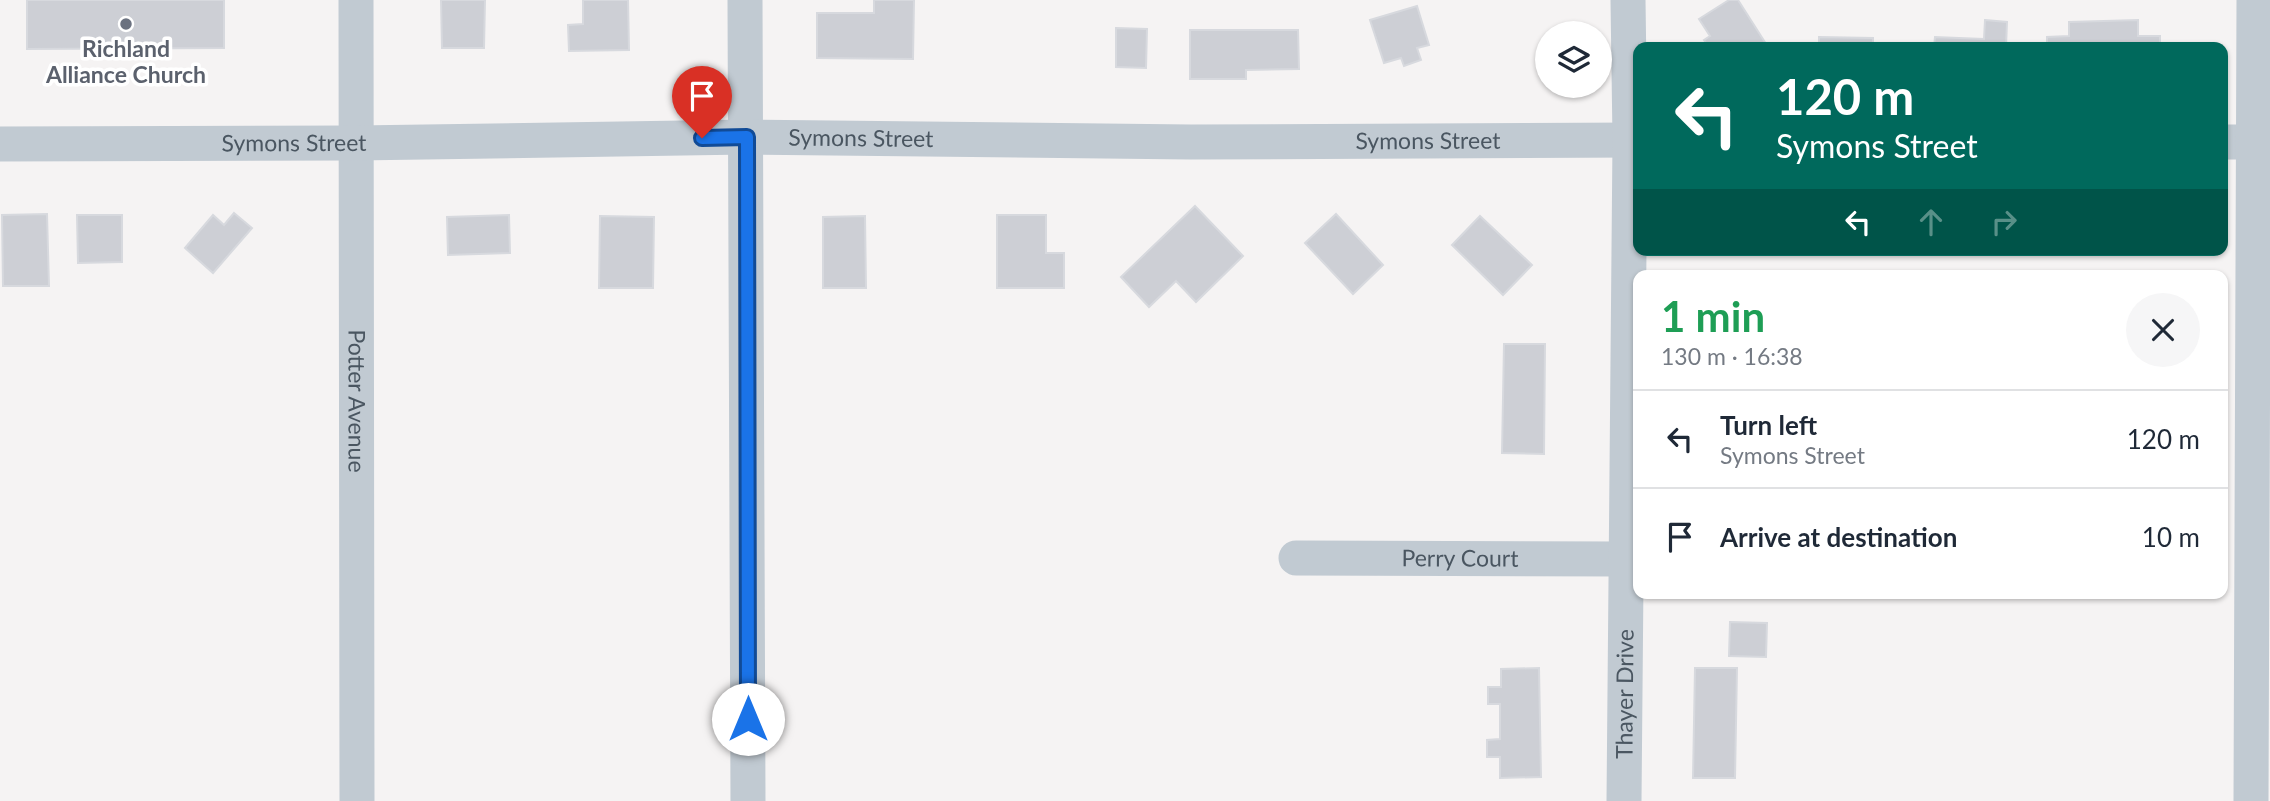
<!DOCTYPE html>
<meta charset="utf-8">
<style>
:root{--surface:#fff;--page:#f6f6f7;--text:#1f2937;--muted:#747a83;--line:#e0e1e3}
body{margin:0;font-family:Lato,sans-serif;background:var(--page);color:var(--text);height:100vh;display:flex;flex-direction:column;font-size:26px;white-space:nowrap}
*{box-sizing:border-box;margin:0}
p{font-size:23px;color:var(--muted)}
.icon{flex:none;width:38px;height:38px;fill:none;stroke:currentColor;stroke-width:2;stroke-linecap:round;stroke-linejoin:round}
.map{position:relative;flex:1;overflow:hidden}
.drawer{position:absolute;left:1633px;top:270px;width:595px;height:329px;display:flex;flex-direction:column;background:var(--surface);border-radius:14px;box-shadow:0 2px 5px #0004}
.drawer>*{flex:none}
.guide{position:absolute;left:1633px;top:42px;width:595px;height:214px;border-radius:14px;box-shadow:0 2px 5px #0004;background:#00695c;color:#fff;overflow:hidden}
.controls{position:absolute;left:1535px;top:21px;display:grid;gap:14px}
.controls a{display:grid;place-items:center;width:77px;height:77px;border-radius:50%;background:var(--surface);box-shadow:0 2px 5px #0004;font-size:35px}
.pin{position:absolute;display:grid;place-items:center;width:60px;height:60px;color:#fff;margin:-72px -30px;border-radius:50% 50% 50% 0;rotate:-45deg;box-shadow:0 0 7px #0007}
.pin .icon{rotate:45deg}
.me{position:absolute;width:77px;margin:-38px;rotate:0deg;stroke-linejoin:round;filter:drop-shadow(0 0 5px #0008)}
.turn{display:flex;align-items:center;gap:24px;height:147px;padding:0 28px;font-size:32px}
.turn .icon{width:91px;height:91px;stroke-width:2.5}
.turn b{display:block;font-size:49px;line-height:60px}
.lanes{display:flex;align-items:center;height:66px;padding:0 28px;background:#0003;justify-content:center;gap:35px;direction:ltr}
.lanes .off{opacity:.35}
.round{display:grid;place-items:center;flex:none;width:74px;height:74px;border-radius:37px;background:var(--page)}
.head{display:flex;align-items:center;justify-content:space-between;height:119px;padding:0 28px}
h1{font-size:42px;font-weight:700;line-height:52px;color:#1e9e55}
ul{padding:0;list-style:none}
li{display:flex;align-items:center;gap:21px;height:98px;padding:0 28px;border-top:2px solid var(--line)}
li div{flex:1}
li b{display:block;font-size:26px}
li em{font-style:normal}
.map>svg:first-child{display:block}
.building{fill:#cdcfd5;stroke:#d7d9de;stroke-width:2}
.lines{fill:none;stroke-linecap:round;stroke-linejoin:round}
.minor{stroke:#c1cad2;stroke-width:35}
.route-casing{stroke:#114b97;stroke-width:18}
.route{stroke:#1a73e8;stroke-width:12}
.worship-dot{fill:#6b7280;stroke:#fff;stroke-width:2.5}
.labels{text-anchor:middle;stroke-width:7;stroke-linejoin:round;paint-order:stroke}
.worship-label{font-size:23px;font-weight:bold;fill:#5b616d;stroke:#fff}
.street-label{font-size:23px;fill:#4a5661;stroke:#fff}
</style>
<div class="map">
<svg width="2270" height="801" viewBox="0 0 2270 801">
<rect width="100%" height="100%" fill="#f5f3f3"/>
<g class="building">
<polygon points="27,0 224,0 224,48 27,49"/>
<polygon points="441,0 485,0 484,48 442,48"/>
<polygon points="583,0 628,0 629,50 569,51 568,25 583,24"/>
<polygon points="874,0 914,0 913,59 817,58 817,13 874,13"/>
<polygon points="1729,0 1738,0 1768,47 1709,47 1704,40 1710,36 1699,19"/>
<polygon points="1417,6 1429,45 1417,48 1421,60 1404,66 1401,58 1384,63 1370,20"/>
<polygon points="1985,20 2007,22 2006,47 1934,47 1935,37 1984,39"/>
<polygon points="2138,20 2138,36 2160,36 2160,47 2047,47 2047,37 2069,36 2069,22"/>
<polygon points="1116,28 1147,29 1146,68 1116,67"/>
<polygon points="1190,30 1298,30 1299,69 1246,70 1246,79 1190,79"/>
<polygon points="1819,37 1873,38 1873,47 1819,47"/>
<polygon points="1195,206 1243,256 1196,302 1176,281 1149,307 1121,277"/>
<polygon points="234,213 252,228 213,273 185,248 213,215 224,225"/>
<polygon points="47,214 49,286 3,286 2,215"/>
<polygon points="1336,214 1383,265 1353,294 1305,243"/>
<polygon points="77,215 122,215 122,262 78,263"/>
<polygon points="509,215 510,253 448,255 447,217"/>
<polygon points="997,215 1046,215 1046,253 1064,253 1064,288 997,288"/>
<polygon points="600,216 654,217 653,288 599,288"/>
<polygon points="865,216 866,288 823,288 823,217"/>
<polygon points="1480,216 1532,265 1503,295 1452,245"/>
<polygon points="1818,250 1891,250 1891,253 1818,254"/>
<rect x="1933" y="250" width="72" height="3"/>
<polygon points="1504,344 1545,344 1544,454 1502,453"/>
<polygon points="1730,622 1767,623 1766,657 1729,656"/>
<polygon points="1539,668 1541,777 1500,778 1500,757 1487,757 1487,740 1500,739 1500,704 1488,704 1488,687 1501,687 1501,669"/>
<polygon points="1695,668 1737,668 1735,778 1693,778"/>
</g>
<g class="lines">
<g class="minor">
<path id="s1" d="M356,0L357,801"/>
<polyline points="745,0 748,801"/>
<polyline points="2222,142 2270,142"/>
<path id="s2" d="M0,144L356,143L747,137L1191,142L1638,140"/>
<path id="s3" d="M1296,558L1625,559"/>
<path id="s4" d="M1624,801L1630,140L1628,0"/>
<polyline points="2251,801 2254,0"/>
</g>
</g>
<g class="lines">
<g class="route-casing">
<polyline id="route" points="702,138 747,137 748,719"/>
</g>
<use href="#route" class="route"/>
</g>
<circle class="worship-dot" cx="126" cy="24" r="7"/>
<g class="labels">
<g class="worship-label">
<text x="126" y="57">Richland<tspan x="126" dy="26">Alliance Church</tspan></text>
</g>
<g class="street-label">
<text dy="8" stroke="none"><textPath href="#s2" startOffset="861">Symons Street</textPath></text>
<text dy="8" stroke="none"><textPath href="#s2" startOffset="1428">Symons Street</textPath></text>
<text dy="8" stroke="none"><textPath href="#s2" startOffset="294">Symons Street</textPath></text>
<text dy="8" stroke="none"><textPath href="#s1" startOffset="401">Potter Avenue</textPath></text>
<text dy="8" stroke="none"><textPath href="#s3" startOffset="164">Perry Court</textPath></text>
<text dy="8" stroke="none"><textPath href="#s4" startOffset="107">Thayer Drive</textPath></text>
</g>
</g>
</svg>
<div class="controls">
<a><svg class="icon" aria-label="layers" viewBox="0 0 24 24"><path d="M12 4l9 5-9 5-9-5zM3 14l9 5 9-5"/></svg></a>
</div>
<div class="pin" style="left:702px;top:138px;background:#d93025"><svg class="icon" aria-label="arrive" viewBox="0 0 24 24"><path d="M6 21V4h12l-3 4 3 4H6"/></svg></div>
<svg class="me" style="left:748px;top:719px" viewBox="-20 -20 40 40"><circle r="19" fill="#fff"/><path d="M0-13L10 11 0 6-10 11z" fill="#1a73e8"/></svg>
<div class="guide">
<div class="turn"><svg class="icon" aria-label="left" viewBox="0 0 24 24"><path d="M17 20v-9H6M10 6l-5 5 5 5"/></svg><div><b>120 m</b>Symons Street</div></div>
<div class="lanes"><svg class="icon" aria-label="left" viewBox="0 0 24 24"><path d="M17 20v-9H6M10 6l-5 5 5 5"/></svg><svg class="icon off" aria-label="ahead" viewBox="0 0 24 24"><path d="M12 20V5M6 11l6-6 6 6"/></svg><svg class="icon off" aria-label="right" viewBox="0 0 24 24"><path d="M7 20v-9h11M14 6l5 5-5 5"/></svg></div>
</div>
<section class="drawer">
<div class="head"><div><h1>1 min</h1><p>130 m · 16:38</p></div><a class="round"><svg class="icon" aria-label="close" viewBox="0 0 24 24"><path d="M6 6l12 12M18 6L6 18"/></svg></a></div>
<ul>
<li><svg class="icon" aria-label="left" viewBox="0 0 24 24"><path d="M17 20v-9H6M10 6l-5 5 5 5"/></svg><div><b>Turn left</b><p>Symons Street</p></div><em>120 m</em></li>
<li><svg class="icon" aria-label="arrive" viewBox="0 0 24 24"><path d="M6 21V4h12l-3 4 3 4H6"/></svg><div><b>Arrive at destination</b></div><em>10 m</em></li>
</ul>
</section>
</div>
